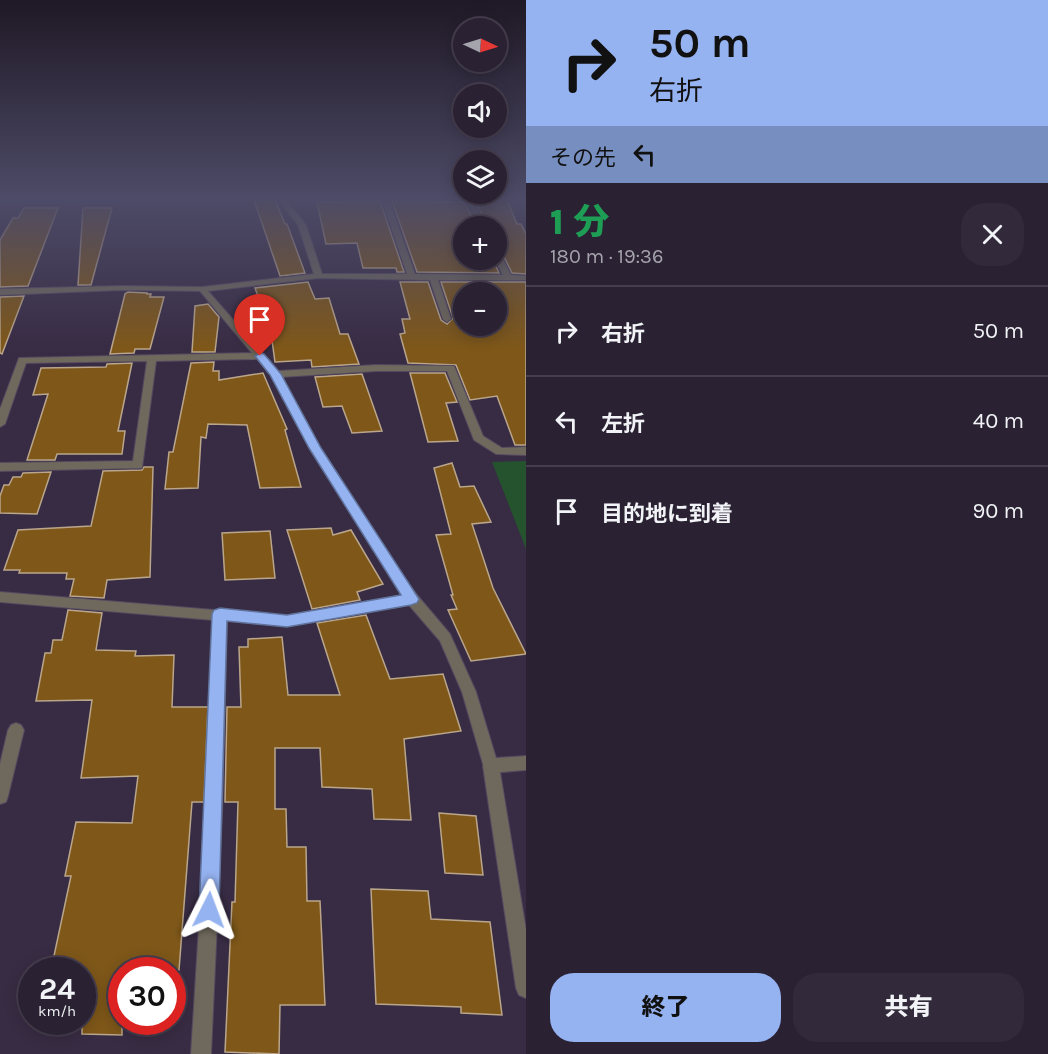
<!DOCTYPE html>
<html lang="ja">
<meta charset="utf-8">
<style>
:root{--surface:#2a2133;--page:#32293b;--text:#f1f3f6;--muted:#a5a3ac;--line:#463e4e;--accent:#95b2f1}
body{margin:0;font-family:Karla,"Noto Sans JP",sans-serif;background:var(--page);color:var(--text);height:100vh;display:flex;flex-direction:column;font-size:22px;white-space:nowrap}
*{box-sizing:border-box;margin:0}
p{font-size:20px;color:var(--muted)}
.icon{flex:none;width:33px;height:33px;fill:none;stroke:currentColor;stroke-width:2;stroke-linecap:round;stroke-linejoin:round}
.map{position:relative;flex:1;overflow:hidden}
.details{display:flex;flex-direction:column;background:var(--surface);width:522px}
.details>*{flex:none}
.banner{background:#95b2f1;color:#111;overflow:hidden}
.needle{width:39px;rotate:94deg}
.fabs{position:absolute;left:453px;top:18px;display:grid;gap:12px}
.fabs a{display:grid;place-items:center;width:54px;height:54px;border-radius:50%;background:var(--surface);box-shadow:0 3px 15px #0003,0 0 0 2px var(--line);font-size:30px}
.speed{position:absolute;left:18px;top:957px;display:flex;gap:12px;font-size:30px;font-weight:700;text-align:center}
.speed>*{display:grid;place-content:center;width:78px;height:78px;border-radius:50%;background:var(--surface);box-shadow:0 3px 15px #0003,0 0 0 2px var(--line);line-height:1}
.speed small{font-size:15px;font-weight:400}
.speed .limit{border:9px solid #d22;background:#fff;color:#111}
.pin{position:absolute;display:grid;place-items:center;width:51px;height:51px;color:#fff;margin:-62px -26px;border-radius:50% 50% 50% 0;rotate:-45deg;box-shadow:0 0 6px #0007}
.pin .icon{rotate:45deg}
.me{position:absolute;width:66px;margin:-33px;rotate:3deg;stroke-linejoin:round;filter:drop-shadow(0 0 4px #0008)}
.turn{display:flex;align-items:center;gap:21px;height:126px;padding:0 24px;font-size:27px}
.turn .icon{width:78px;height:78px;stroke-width:2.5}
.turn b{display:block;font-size:42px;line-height:51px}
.then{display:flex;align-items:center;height:57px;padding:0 24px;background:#0003;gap:12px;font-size:22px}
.round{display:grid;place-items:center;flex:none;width:63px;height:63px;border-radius:24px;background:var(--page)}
.head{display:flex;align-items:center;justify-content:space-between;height:102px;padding:0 24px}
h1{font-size:36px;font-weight:800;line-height:45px;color:#1e9e55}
.button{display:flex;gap:12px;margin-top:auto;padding:12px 24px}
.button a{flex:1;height:69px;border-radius:24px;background:var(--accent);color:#111;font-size:24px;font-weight:800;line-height:69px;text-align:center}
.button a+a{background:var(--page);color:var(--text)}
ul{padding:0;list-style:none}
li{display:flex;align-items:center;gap:18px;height:90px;padding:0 24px;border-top:2px solid var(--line)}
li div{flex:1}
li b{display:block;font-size:22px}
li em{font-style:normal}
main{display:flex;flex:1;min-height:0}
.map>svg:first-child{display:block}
.green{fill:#24532d}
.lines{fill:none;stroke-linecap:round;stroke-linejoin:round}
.stream{fill:#12557d;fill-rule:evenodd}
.building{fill:#7e5719;stroke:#baa68b;stroke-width:1.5;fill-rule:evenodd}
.lane-casing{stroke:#544960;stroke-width:2}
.street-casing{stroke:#544960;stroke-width:2}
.lane{fill:#6f685c;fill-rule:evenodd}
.street{fill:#6f685c;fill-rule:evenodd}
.route{fill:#95b2f1;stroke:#61749d;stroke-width:1.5}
</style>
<main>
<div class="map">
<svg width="526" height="1054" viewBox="0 0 526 1054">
<rect width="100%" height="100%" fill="#382c44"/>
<polygon class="green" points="526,461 526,549 492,462"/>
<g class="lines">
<g class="stream">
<polygon points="0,200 121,200 122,201 119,203 0,204"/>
<polygon points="129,200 134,200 131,203"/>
</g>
</g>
<g class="building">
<polygon points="254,200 275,200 285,224 287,224 305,273 280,276"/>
<polygon points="482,200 507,200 517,224 521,224 526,234 526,274 512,273 502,253 496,250 496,226 487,226 476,202"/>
<polygon points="380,201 404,272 397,272 396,268 363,268 357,243 326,244 317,202"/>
<polygon points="392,201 464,202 477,226 464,226 464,260 493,260 499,273 417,272"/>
<polygon points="24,208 58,208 28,286 0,287 0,240 13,218 18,218"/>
<polygon points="83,208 112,208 91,285 78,285"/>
<polygon points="308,282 315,299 329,298 340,334 348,334 359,364 312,367 311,360 275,362 270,326 263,327 252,300 259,299 255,288"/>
<path d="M400,282H428L441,320L447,324L453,318L441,282H526V445H515L497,396L470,400L456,365L408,363L400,334L405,333L402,319H410ZM464,292H496V326H464Z"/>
<polygon points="128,292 147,293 147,294 151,294 150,297 164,297 150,349 135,349 134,353 110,354 125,294"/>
<polygon points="24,296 2,354 0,353 0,297"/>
<polygon points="208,304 219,317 215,352 192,352 195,306"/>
<polygon points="214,362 213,371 219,371 219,380 263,373 287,429 285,430 301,487 260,488 247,425 208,424 206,438 201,437 198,488 165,489 169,452 173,452 191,363"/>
<polygon points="132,363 118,431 125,431 122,454 57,454 55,460 27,460 48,394 33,395 41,368 106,367 107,364"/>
<polygon points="410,373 445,373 457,402 446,403 458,441 428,442"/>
<polygon points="362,374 382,431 352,433 342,406 323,407 315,377"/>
<polygon points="452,463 460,487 474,486 491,522 472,524 493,588 526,654 471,661 448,610 457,609 451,595 453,595 436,535 451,534 434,468"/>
<polygon points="144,467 153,467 150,577 107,580 104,598 70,596 74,579 66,579 67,573 19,573 20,570 4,570 18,530 91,526 103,471 142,470"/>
<polygon points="51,472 37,514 0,513 0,496 4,485 9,485 13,477 21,477 23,473"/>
<polygon points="331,528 333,535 351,530 383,584 357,592 360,600 312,609 287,530"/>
<polygon points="270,531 275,578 225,580 222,533"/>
<polygon points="68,610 102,613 96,650 136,651 135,656 174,655 172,707 208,707 204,802 192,802 179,970 122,970 122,1035 82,1034 82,970 51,970 71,876 65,876 76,822 132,823 138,776 81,778 92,700 36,701 45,653 51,653 53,640 62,640"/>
<polygon points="366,615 390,679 443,674 461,731 404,739 411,820 374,819 372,789 322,787 320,748 275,748 275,809 286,809 287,847 306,847 307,901 320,901 325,1005 280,1005 279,1054 225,1052 232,902 235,902 238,802 225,802 227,707 241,707 239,647 248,647 248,639 282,637 288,695 340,695 317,623"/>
<polygon points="439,813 476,816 483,875 445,873"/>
<polygon points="371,889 428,891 431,919 490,922 502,1015 461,1013 461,1007 376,1004"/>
</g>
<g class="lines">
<g class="lane-casing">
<polygon id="lane" points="491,759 497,761 499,766 526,930 526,998 519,995 516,988 483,766 485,761"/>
</g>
<g class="street-casing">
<g id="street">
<polygon points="279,200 286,200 306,225 322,274 407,274 382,200 389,200 415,274 503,275 495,260 496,260 496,252 500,254 511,275 526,276 526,280 438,280 451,319 447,322 443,319 430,280 319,278 208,291 278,371 376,365 454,366 483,436 502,448 526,447 526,455 496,454 474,440 447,371 376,371 281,377 320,448 395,565 417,595 450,634 476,692 496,758 526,756 526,770 491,773 485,771 462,692 440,641 409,605 287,626 227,621 222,814 211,1054 191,1054 206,814 213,620 0,602 0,592 287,616 403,595 310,448 271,375 257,359 156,361 142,468 0,471 0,463 133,461 147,361 26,363 5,424 0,427 0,409 19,358 252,353 200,291 121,290 0,295 0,289 121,286 202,287 314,274 298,225"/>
<polygon points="466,200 473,200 485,226 479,226"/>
<polygon points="16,723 21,725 24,730 8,796 6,802 0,804 0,764 8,730 11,725"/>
</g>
</g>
<use href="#lane" class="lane"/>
<use href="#street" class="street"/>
</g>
<linearGradient id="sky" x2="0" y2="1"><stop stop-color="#1f1825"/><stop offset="0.57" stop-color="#4d4b67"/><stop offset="1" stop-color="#4d4b67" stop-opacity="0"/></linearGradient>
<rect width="526" height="348" fill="url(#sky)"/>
<polygon class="route" points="260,353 264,354 281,374 321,448 419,599 417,603 411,605 287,627 227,621 219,910 216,917 209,920 202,917 199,910 212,614 214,610 220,608 287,615 401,595 309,448 270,375 255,356"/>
</svg>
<div class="fabs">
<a><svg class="needle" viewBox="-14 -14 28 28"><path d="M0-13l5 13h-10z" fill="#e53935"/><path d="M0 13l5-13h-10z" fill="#a5a3ac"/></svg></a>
<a><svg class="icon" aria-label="sound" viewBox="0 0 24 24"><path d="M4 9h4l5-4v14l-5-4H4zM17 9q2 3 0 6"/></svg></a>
<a><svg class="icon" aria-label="layers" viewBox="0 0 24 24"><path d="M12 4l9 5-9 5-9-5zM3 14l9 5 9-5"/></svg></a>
<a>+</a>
<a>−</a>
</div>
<div class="speed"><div>24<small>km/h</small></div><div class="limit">30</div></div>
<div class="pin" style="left:260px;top:356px;background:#d93025"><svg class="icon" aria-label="arrive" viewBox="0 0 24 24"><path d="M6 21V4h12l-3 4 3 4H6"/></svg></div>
<svg class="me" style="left:209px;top:910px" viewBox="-20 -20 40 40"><path d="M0-17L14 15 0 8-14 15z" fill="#95b2f1" stroke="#fff" stroke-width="4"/></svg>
</div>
<section class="details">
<div class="banner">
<div class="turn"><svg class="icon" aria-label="right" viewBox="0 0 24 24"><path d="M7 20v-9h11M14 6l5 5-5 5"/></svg><div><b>50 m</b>右折</div></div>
<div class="then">その先<svg class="icon" aria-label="left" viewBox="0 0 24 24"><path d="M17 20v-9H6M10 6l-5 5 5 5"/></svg></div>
</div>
<div class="head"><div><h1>1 分</h1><p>180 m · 19:36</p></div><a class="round"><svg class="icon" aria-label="close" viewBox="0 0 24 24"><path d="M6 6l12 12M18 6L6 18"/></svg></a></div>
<ul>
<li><svg class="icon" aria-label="right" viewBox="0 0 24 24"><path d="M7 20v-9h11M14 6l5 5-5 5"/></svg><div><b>右折</b></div><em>50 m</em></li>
<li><svg class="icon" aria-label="left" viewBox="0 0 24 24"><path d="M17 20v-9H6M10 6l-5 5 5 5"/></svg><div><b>左折</b></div><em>40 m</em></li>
<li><svg class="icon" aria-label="arrive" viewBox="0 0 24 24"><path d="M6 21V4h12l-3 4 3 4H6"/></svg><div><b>目的地に到着</b></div><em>90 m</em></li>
</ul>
<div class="button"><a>終了</a><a>共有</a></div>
</section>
</main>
